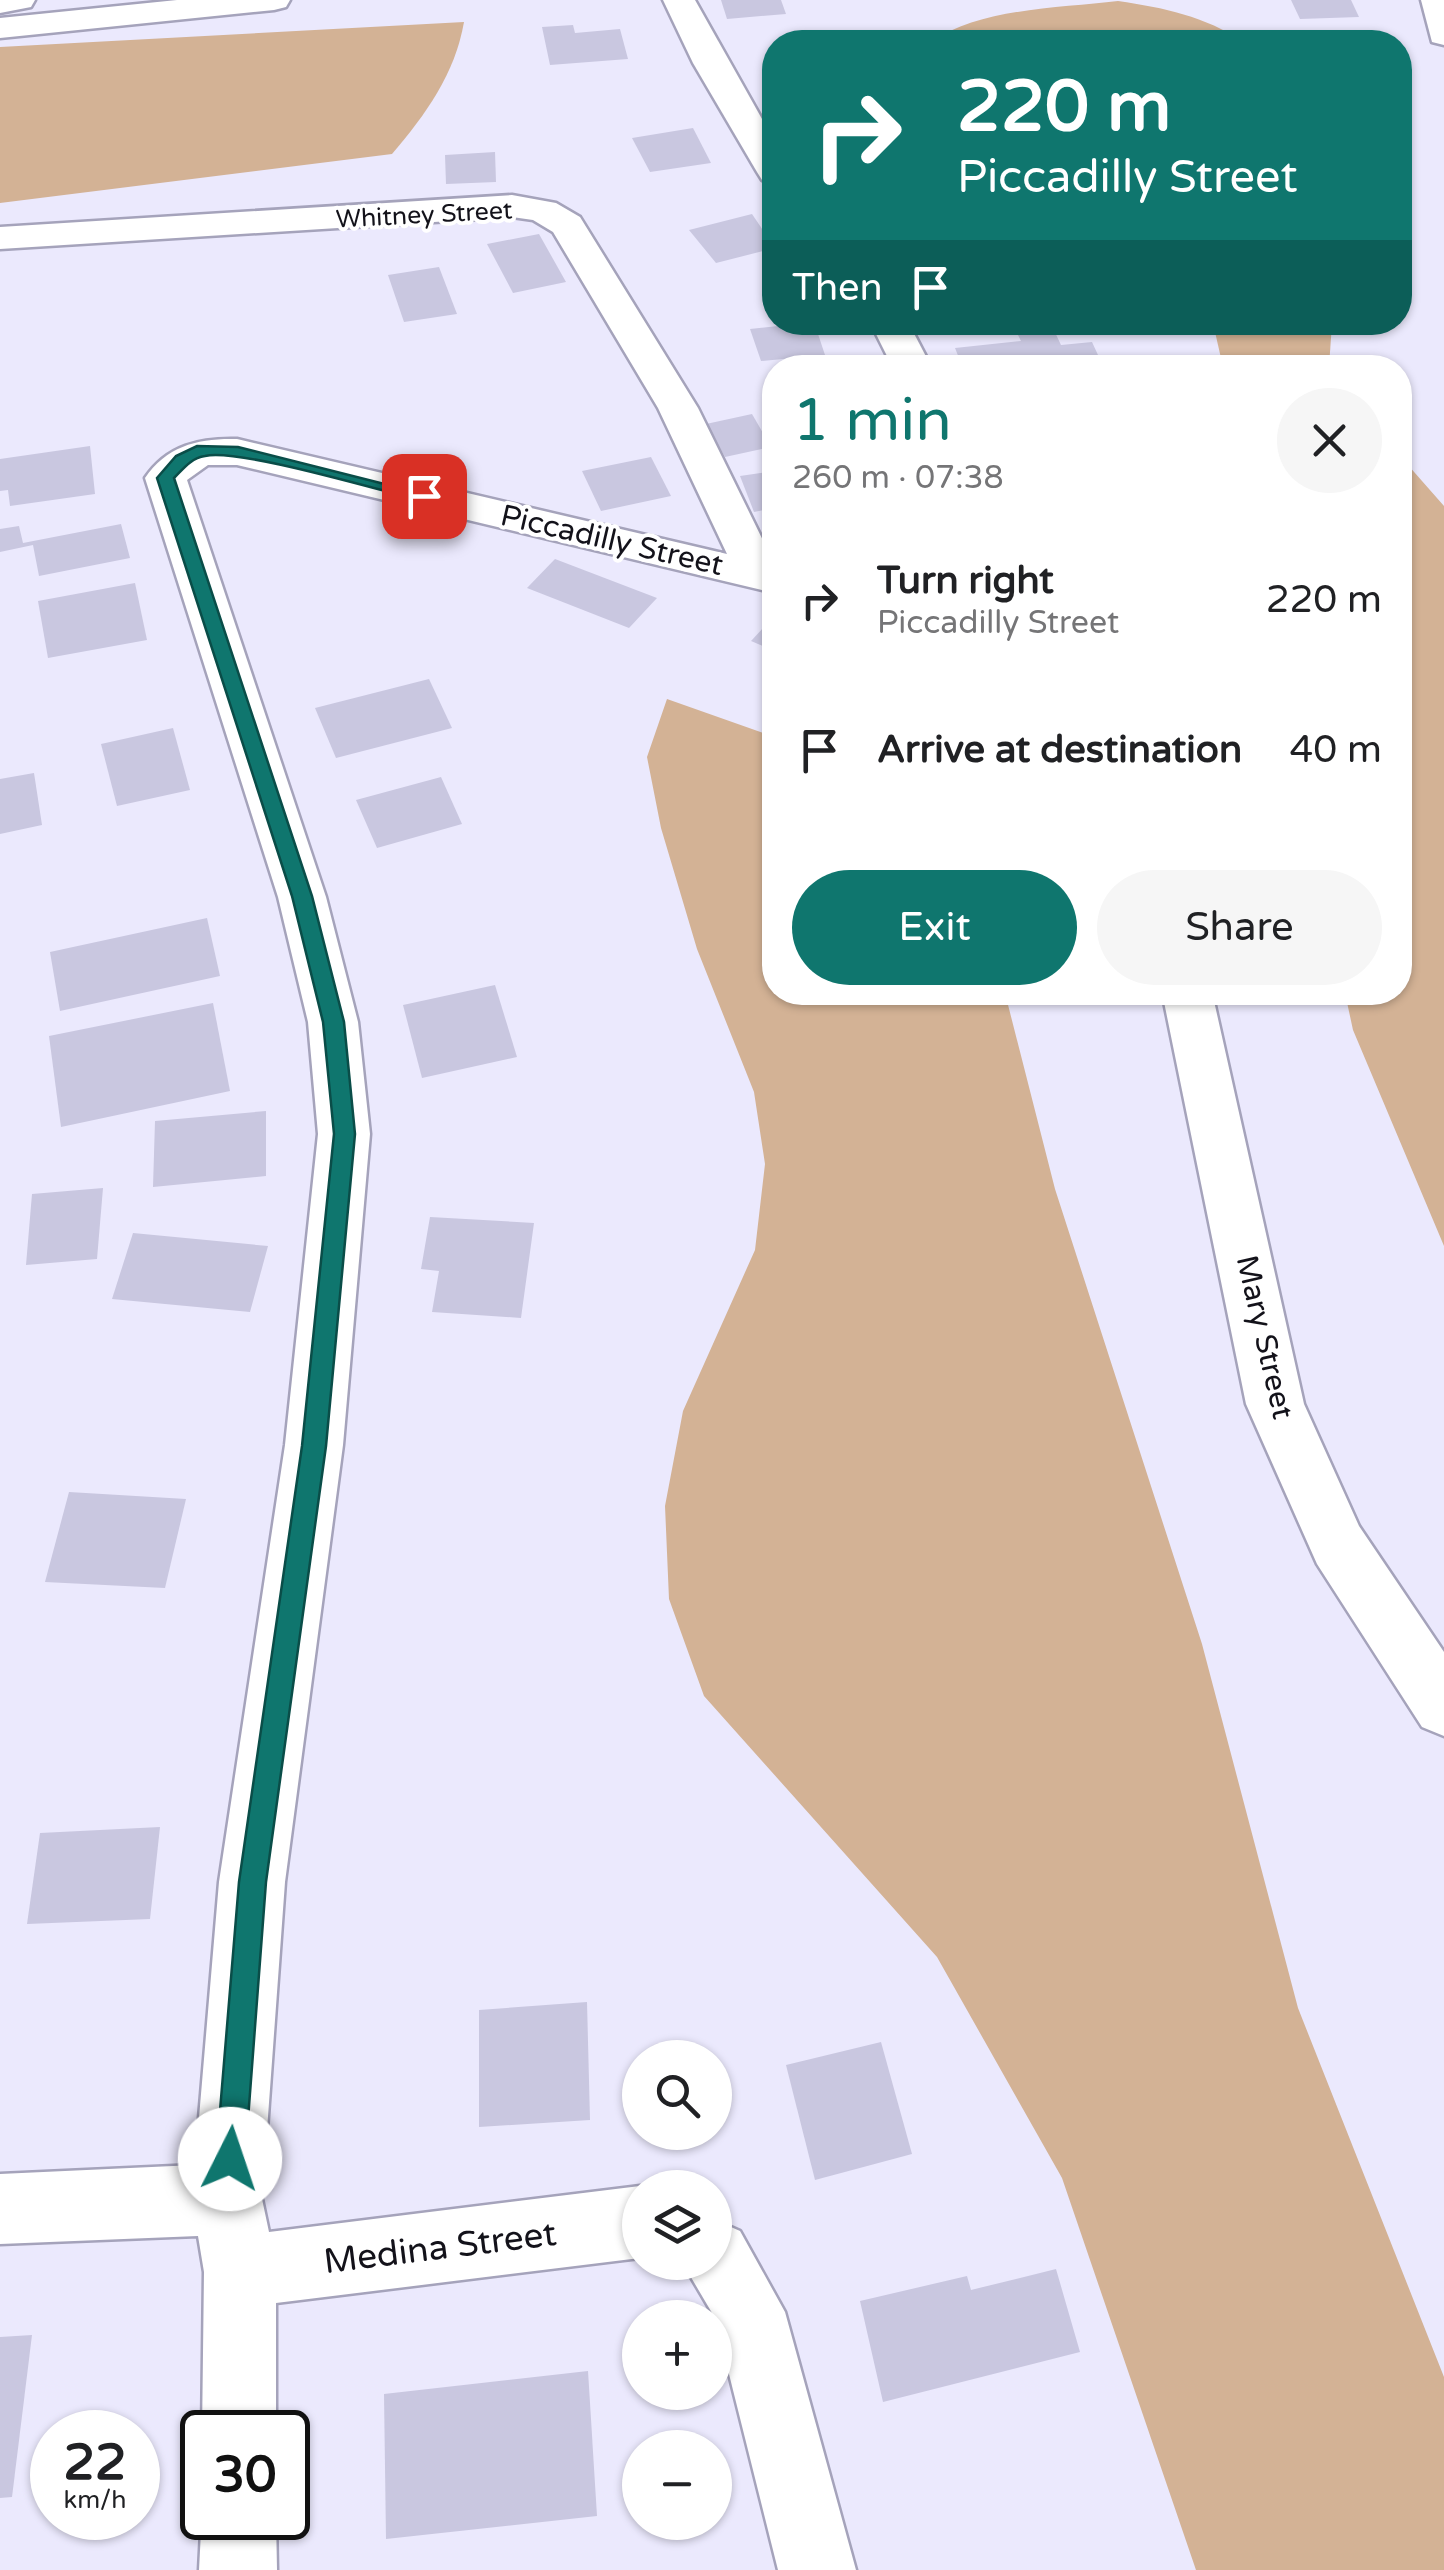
<!DOCTYPE html>
<meta charset="utf-8">
<style>
:root{--surface:#fff;--page:#f6f6f6;--text:#202124;--muted:#757577;--accent:#0f766e}
body{margin:0;font-family:"Varela Round",sans-serif;background:var(--page);color:var(--text);height:100vh;display:flex;flex-direction:column;font-size:38px;white-space:nowrap}
*{box-sizing:border-box;margin:0}
p{font-size:32px;color:var(--muted)}
.icon{flex:none;width:55px;height:55px;fill:none;stroke:currentColor;stroke-width:2;stroke-linecap:round;stroke-linejoin:round}
.map{position:relative;flex:1;overflow:hidden}
.drawer{position:absolute;left:762px;top:355px;width:650px;height:650px;display:flex;flex-direction:column;background:var(--surface);border-radius:40px;box-shadow:0 2px 8px #0004}
.drawer>*{flex:none}
.guide{position:absolute;left:762px;top:30px;width:650px;height:305px;border-radius:40px;box-shadow:0 2px 8px #0004;background:#0f766e;color:#fff;overflow:hidden}
.fabs{position:absolute;left:622px;top:2040px;display:grid;gap:20px}
.fabs a{display:grid;place-items:center;width:110px;height:110px;border-radius:50%;background:var(--surface);box-shadow:0 2px 8px #0004;font-size:50px}
.speed{position:absolute;left:30px;top:2410px;display:flex;gap:20px;font-size:50px;font-weight:700;text-align:center}
.speed>*{display:grid;place-content:center;width:130px;height:130px;border-radius:50%;background:var(--surface);box-shadow:0 2px 8px #0004;line-height:1}
.speed small{font-size:25px;font-weight:400}
.speed .limit{border:5px solid #111;border-radius:15px;background:#fff;color:#111}
.pin{position:absolute;display:grid;place-items:center;width:85px;height:85px;color:#fff;margin:-42px;border-radius:20px;box-shadow:0 5px 15px #0006}
.me{position:absolute;width:110px;margin:-55px;rotate:4deg;stroke-linejoin:round;filter:drop-shadow(0 0 8px #0008)}
.turn{display:flex;align-items:center;gap:35px;height:210px;padding:0 30px;font-size:45px}
.turn .icon{width:130px;height:130px;stroke-width:2.5}
.turn b{display:block;font-size:70px;line-height:85px}
.then{display:flex;align-items:center;height:95px;padding:0 30px;background:#0003;gap:20px;font-size:38px}
.round{display:grid;place-items:center;flex:none;width:105px;height:105px;border-radius:52px;background:var(--page)}
.overview{display:flex;align-items:center;justify-content:space-between;height:170px;padding:0 30px}
h1{font-size:60px;font-weight:600;line-height:75px;color:var(--accent)}
.primary-button{display:flex;gap:20px;margin-top:auto;padding:20px 30px}
.primary-button a{flex:1;height:115px;border-radius:60px;background:var(--accent);color:#fff;font-size:40px;font-weight:600;line-height:115px;text-align:center}
.primary-button a+a{background:var(--page);color:var(--text)}
ul{padding:0;list-style:none}
li{display:flex;align-items:center;gap:30px;height:150px;padding:0 30px}
li div{flex:1}
li b{display:block;font-size:38px}
li em{font-style:normal}
.map>svg:first-child{display:block}
.green{fill:#d3b295}
.building{fill:#c9c7e0}
.lines{fill:none;stroke-linecap:round;stroke-linejoin:round}
.street-casing{stroke:#a5a3bb;stroke-width:5}
.secondary-casing{stroke:#a5a3bb;stroke-width:5}
.highway-casing{stroke:#a5a3bb;stroke-width:5}
.street{fill:#fff;fill-rule:evenodd}
.secondary{fill:#fff;fill-rule:evenodd}
.highway{fill:#fff;fill-rule:evenodd}
.route{fill:#0f766e;stroke:#0a4d48;stroke-width:2.5}
.labels{text-anchor:middle;stroke-width:8;stroke-linejoin:round;paint-order:stroke}
.far-street-label{font-size:25px;fill:#13121a;stroke:#fff}
.street-label{font-size:30px;fill:#13121a;stroke:#fff}
.near-street-label{font-size:35px;fill:#13121a;stroke:#fff}
</style>
<div class="map">
<svg width="1444" height="2570" viewBox="0 0 1444 2570">
<rect width="100%" height="100%" fill="#ebe9fd"/>
<g class="green">
<path d="M1118,1C1165,8 1204,16 1244,42H931C980,8 1060,8 1118,1Z"/>
<path d="M464,22C455,74 426,114 392,154L0,203V47Z"/>
<polygon points="1213,323 1332,323 1329,367 1223,367"/>
<polygon points="1400,456 1444,506 1444,1246 1353,1030 1345,993 1400,992"/>
<polygon points="667,699 775,737 775,992 1005,993 1055,1189 1202,1644 1298,2008 1444,2377 1444,2570 1196,2570 1062,2178 937,1957 704,1696 669,1599 665,1506 683,1411 755,1250 765,1164 754,1092 697,949 661,828 647,757"/>
</g>
<g class="building">
<polygon points="721,0 781,0 786,14 727,19"/>
<polygon points="1291,0 1351,0 1359,17 1300,19"/>
<polygon points="573,25 575,33 620,29 628,59 550,65 542,27"/>
<polygon points="693,128 711,163 650,172 632,138"/>
<polygon points="495,152 496,182 446,184 445,155"/>
<polygon points="752,214 775,248 716,263 689,230"/>
<polygon points="539,234 566,282 513,293 487,244"/>
<polygon points="439,267 457,314 404,322 388,275"/>
<polygon points="814,322 825,355 761,361 750,329"/>
<polygon points="963,322 1052,326 1061,345 1092,342 1104,368 963,368 955,348 1021,341 1015,329 966,333"/>
<polygon points="752,414 771,447 725,457 706,424"/>
<polygon points="90,446 95,494 10,506 8,490 0,491 0,459"/>
<polygon points="651,457 671,496 601,511 582,471"/>
<polygon points="775,471 775,508 754,512 740,476"/>
<polygon points="121,524 130,558 39,576 33,545 0,552 0,529 19,526 23,543"/>
<polygon points="555,559 657,598 629,628 527,588"/>
<polygon points="135,583 147,640 48,658 38,601"/>
<polygon points="775,615 775,651 751,641"/>
<polygon points="429,679 452,728 336,758 315,708"/>
<polygon points="173,728 190,790 117,806 101,744"/>
<polygon points="34,773 42,825 0,834 0,779"/>
<polygon points="441,777 462,824 377,848 356,800"/>
<polygon points="207,918 220,976 60,1011 50,952"/>
<polygon points="495,985 517,1057 422,1078 403,1005"/>
<polygon points="213,1003 230,1091 61,1127 49,1036"/>
<polygon points="266,1111 266,1176 153,1187 155,1121"/>
<polygon points="103,1188 97,1259 26,1265 32,1194"/>
<polygon points="430,1217 534,1223 521,1318 432,1312 439,1271 421,1269"/>
<polygon points="133,1233 268,1246 250,1312 112,1299"/>
<polygon points="69,1492 186,1499 165,1588 45,1582"/>
<polygon points="160,1827 150,1919 27,1924 40,1833"/>
<polygon points="587,2002 590,2120 479,2127 479,2010"/>
<polygon points="881,2042 912,2154 815,2180 786,2065"/>
<polygon points="1056,2269 1080,2352 883,2402 860,2301 967,2276 971,2290"/>
<polygon points="32,2335 12,2497 0,2498 0,2337"/>
<polygon points="588,2371 597,2516 386,2539 384,2394"/>
</g>
<g class="lines">
<g class="street-casing">
<g id="street">
<polygon points="663,0 695,0 775,142 775,183 762,180 757,172 693,63"/>
<polygon points="1421,0 1444,0 1444,45 1432,42"/>
<path d="M512,195L556,203L580,217L698,408L775,565V593L237,465H208L187,480L326,897L358,1022L370,1134L343,1445L285,1882L262,2199L269,2232L640,2186V2258L276,2303V2432L202,2434L204,2272L198,2236L0,2244V2174L195,2165L219,1882L285,1445L318,1134L308,1022L278,897L145,478C167,445 200,438 237,439L727,554L658,408L553,232L533,220L512,217L0,249V227Z"/>
<polygon points="870,322 908,322 932,368 893,368"/>
<polygon points="1162,992 1212,992 1304,1404 1359,1526 1444,1652 1444,1736 1422,1727 1317,1564 1246,1404"/>
<polygon points="715,2220 740,2231 785,2312 856,2570 778,2570 715,2318 682,2262 715,2262"/>
<polygon points="202,2512 202,2518 276,2518 277,2570 199,2570"/>
</g>
</g>
<g class="secondary-casing">
<polygon id="secondary" points="177,0 290,0 286,7 274,10 0,38 0,18"/>
</g>
<g class="highway-casing">
<polygon id="highway" points="0,0 35,0 31,7 0,13"/>
</g>
<use href="#street" class="street"/>
<use href="#secondary" class="secondary"/>
<use href="#highway" class="highway"/>
</g>
<path class="route" d="M197,446L238,447L432,496L424,501C381,491 239,448 205,456C191,458 183,469 174,478L312,896L344,1022L355,1134L326,1446L266,1882L245,2159L240,2169L230,2173L220,2169L216,2159L239,1882L302,1446L334,1134L323,1022L292,896L157,478L176,456Z"/>
<g class="labels">
<g class="far-street-label">
<text transform="translate(424 214) rotate(-3)" y="9">Whitney Street</text>
</g>
<g class="street-label">
<text transform="translate(612 540) rotate(13)" y="10">Piccadilly Street</text>
<text transform="translate(1265 1337) rotate(77)" y="10">Mary Street</text>
</g>
<g class="near-street-label">
<text transform="translate(440 2247) rotate(-7)" y="12">Medina Street</text>
</g>
</g>
</svg>
<div class="fabs">
<a><svg class="icon" aria-label="search" viewBox="0 0 24 24"><circle cx="10" cy="10" r="6"/><path d="M15 15l6 6"/></svg></a>
<a><svg class="icon" aria-label="layers" viewBox="0 0 24 24"><path d="M12 4l9 5-9 5-9-5zM3 14l9 5 9-5"/></svg></a>
<a>+</a>
<a>−</a>
</div>
<div class="speed"><div>22<small>km/h</small></div><div class="limit">30</div></div>
<div class="pin" style="left:424px;top:496px;background:#d93025"><svg class="icon" aria-label="arrive" viewBox="0 0 24 24"><path d="M6 21V4h12l-3 4 3 4H6"/></svg></div>
<svg class="me" style="left:230px;top:2159px" viewBox="-20 -20 40 40"><circle r="19" fill="#fff"/><path d="M0-13L10 11 0 6-10 11z" fill="#0f766e"/></svg>
<div class="guide">
<div class="turn"><svg class="icon" aria-label="right" viewBox="0 0 24 24"><path d="M7 20v-9h11M14 6l5 5-5 5"/></svg><div><b>220 m</b>Piccadilly Street</div></div>
<div class="then">Then<svg class="icon" aria-label="arrive" viewBox="0 0 24 24"><path d="M6 21V4h12l-3 4 3 4H6"/></svg></div>
</div>
<section class="drawer">
<div class="overview"><div><h1>1 min</h1><p>260 m · 07:38</p></div><a class="round"><svg class="icon" aria-label="close" viewBox="0 0 24 24"><path d="M6 6l12 12M18 6L6 18"/></svg></a></div>
<ul>
<li><svg class="icon" aria-label="right" viewBox="0 0 24 24"><path d="M7 20v-9h11M14 6l5 5-5 5"/></svg><div><b>Turn right</b><p>Piccadilly Street</p></div><em>220 m</em></li>
<li><svg class="icon" aria-label="arrive" viewBox="0 0 24 24"><path d="M6 21V4h12l-3 4 3 4H6"/></svg><div><b>Arrive at destination</b></div><em>40 m</em></li>
</ul>
<div class="primary-button"><a>Exit</a><a>Share</a></div>
</section>
</div>
